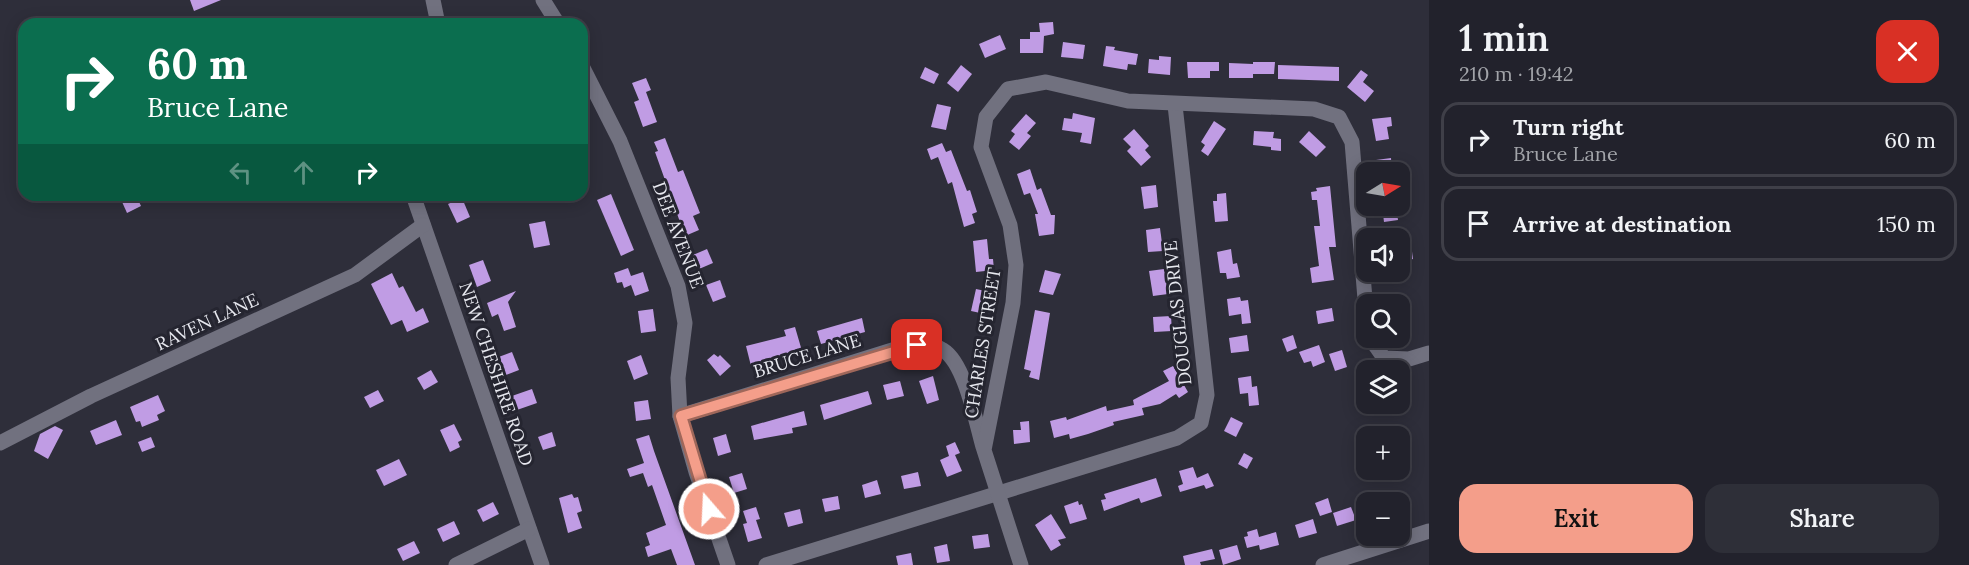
<!DOCTYPE html>
<meta charset="utf-8">
<style>
:root{--surface:#22222c;--page:#2e2f38;--text:#f1f3f6;--muted:#a2a4a9;--line:#3f3f48;--accent:#f49e8a}
body{margin:0;font-family:Lora,serif;background:var(--page);color:var(--text);height:100vh;display:flex;flex-direction:column;font-size:22px;white-space:nowrap}
*{box-sizing:border-box;margin:0}
p{font-size:20px;color:var(--muted)}
.icon{flex:none;width:33px;height:33px;fill:none;stroke:currentColor;stroke-width:2;stroke-linecap:round;stroke-linejoin:round}
.map{position:relative;flex:1;overflow:hidden}
.drawer{display:flex;flex-direction:column;background:var(--surface);width:540px}
.drawer>*{flex:none}
.guide{position:absolute;left:18px;top:18px;width:570px;height:183px;border-radius:18px;box-shadow:0 3px 15px #0003,0 0 0 2px var(--line);background:#0b6e4f;color:#fff;overflow:hidden}
.needle{width:39px;rotate:79deg}
.controls{position:absolute;left:1356px;top:162px;display:grid;gap:12px}
.controls a{display:grid;place-items:center;width:54px;height:54px;border-radius:12px;background:var(--surface);box-shadow:0 3px 15px #0003,0 0 0 2px var(--line);font-size:30px}
.pin{position:absolute;display:grid;place-items:center;width:51px;height:51px;color:#fff;margin:-26px;border-radius:12px;box-shadow:0 3px 9px #0006}
.me{position:absolute;width:66px;margin:-33px;rotate:341deg;stroke-linejoin:round;filter:drop-shadow(0 0 4px #0008)}
.turn{display:flex;align-items:center;gap:21px;height:126px;padding:0 30px;font-size:27px}
.turn .icon{width:78px;height:78px;stroke-width:2.5}
.turn b{display:block;font-size:42px;line-height:51px}
.lanes{display:flex;align-items:center;height:57px;padding:0 30px;background:#0003;justify-content:center;gap:30px;direction:ltr}
.lanes .off{opacity:.35}
.round{display:grid;place-items:center;flex:none;width:63px;height:63px;border-radius:18px;background:var(--page)}
.summary{display:flex;align-items:center;justify-content:space-between;height:102px;padding:0 30px}
h1{font-size:36px;font-weight:600;line-height:45px}
.button{display:flex;gap:12px;margin-top:auto;padding:12px 30px}
.button a{flex:1;height:69px;border-radius:18px;background:var(--accent);color:#111;font-size:24px;font-weight:600;line-height:69px;text-align:center}
.button a+a{background:var(--page);color:var(--text)}
ul{padding:0;list-style:none}
li{display:flex;align-items:center;gap:18px;height:75px;margin:0 12px 9px;padding:0 18px;border:3px solid var(--line);border-radius:18px}
li div{flex:1}
li b{display:block;font-size:22px}
li em{font-style:normal}
main{display:flex;flex:1;min-height:0}
.map>svg:first-child{display:block}
.building{fill:#c09ce4}
.lines{fill:none;stroke-linecap:round;stroke-linejoin:round}
.minor{stroke:#71717f;stroke-width:15}
.route-casing{stroke:#9f675a;stroke-width:15}
.route{stroke:#f49e8a;stroke-width:10}
.labels{text-anchor:middle;stroke-width:6;stroke-linejoin:round;paint-order:stroke}
.street-label{font-size:18px;fill:#e7e8ef;stroke:#252530}
</style>
<main>
<div class="map">
<svg width="1429" height="565" viewBox="0 0 1429 565">
<rect width="100%" height="100%" fill="#2e2e3a"/>
<g class="building">
<polygon points="190,0 221,0 194,11"/>
<polygon points="1053,22 1054,34 1044,36 1043,53 1020,53 1020,39 1030,39 1030,32 1040,32 1039,23"/>
<polygon points="1000,35 1006,49 985,58 979,44"/>
<polygon points="1063,42 1085,45 1083,59 1061,57"/>
<polygon points="1106,46 1115,47 1114,50 1138,54 1136,65 1128,64 1127,70 1103,66"/>
<polygon points="1159,56 1171,57 1170,75 1148,73 1149,59 1159,60"/>
<polygon points="1187,62 1219,62 1219,71 1210,71 1210,78 1188,78"/>
<polygon points="1253,62 1275,62 1274,74 1253,74 1253,78 1229,78 1229,63 1253,64"/>
<polygon points="961,65 972,74 958,92 947,83"/>
<polygon points="1278,65 1339,67 1339,81 1278,79"/>
<polygon points="925,67 939,74 934,84 920,78"/>
<polygon points="1361,70 1368,75 1363,82 1374,91 1365,102 1347,87"/>
<polygon points="646,78 651,90 646,92 657,122 643,127 634,102 639,100 632,83"/>
<polygon points="937,104 951,107 946,130 931,127"/>
<polygon points="1073,113 1095,118 1091,144 1080,142 1082,133 1062,130 1064,118 1072,119"/>
<polygon points="1026,114 1036,123 1027,133 1031,136 1019,150 1009,142 1015,134 1011,131"/>
<polygon points="1391,117 1392,126 1387,127 1389,139 1376,141 1372,119"/>
<polygon points="1214,121 1226,129 1208,156 1201,151 1205,145 1201,142"/>
<polygon points="1134,129 1149,146 1145,150 1151,157 1141,166 1127,151 1131,147 1123,139"/>
<polygon points="1254,131 1274,132 1273,138 1281,139 1281,151 1271,150 1271,147 1253,145"/>
<polygon points="1309,131 1326,147 1316,157 1299,142"/>
<polygon points="665,138 678,172 683,170 700,213 693,216 699,230 685,236 655,152 658,151 654,142"/>
<polygon points="942,143 946,152 951,150 967,191 970,190 977,212 972,214 975,223 964,227 952,182 948,184 938,157 931,160 927,149"/>
<polygon points="1391,158 1392,172 1378,172 1376,160"/>
<polygon points="1030,169 1037,190 1041,188 1051,215 1055,215 1054,234 1039,236 1035,214 1038,214 1030,193 1024,195 1017,174"/>
<polygon points="1156,185 1158,207 1144,209 1141,187"/>
<polygon points="1330,186 1336,247 1329,247 1334,280 1312,283 1310,268 1319,266 1314,226 1320,226 1317,200 1312,200 1311,192 1317,191 1316,188"/>
<polygon points="1226,193 1228,221 1215,222 1213,201 1217,201 1217,194"/>
<polygon points="611,194 634,250 621,256 597,200"/>
<polygon points="119,195 136,195 141,206 127,213"/>
<polygon points="462,198 470,217 457,223 448,204"/>
<polygon points="1382,206 1396,206 1398,220 1384,222"/>
<polygon points="545,221 550,245 534,248 529,224"/>
<polygon points="1160,228 1163,251 1148,252 1146,230"/>
<polygon points="987,239 989,259 993,259 994,270 976,272 973,241"/>
<polygon points="1411,244 1413,259 1400,262 1400,246"/>
<polygon points="707,249 713,263 699,269 693,255"/>
<polygon points="1231,249 1233,264 1237,263 1240,277 1227,279 1226,273 1220,273 1217,252"/>
<polygon points="483,260 491,281 477,287 469,265"/>
<polygon points="628,268 631,276 643,272 649,291 635,296 631,285 624,288 622,282 617,283 614,273"/>
<polygon points="1164,269 1168,294 1153,296 1149,271"/>
<polygon points="1045,270 1061,274 1053,295 1039,292"/>
<polygon points="392,273 399,288 403,286 416,312 423,308 429,322 407,332 402,320 391,325 371,284"/>
<polygon points="720,280 726,297 713,302 706,285"/>
<polygon points="976,289 990,292 985,314 971,311"/>
<polygon points="516,291 508,302 516,327 504,331 498,314 492,317 487,303"/>
<polygon points="1240,297 1241,301 1248,300 1251,323 1242,324 1241,314 1229,316 1227,299"/>
<polygon points="1403,299 1409,324 1400,326 1400,300"/>
<polygon points="1332,308 1334,321 1318,324 1316,311"/>
<polygon points="653,309 656,331 641,333 638,311"/>
<polygon points="1035,310 1050,313 1039,380 1029,377 1031,371 1024,369"/>
<polygon points="1171,316 1172,331 1154,332 1153,317"/>
<polygon points="862,318 865,332 821,344 817,331"/>
<polygon points="795,327 802,351 751,366 746,346 786,336 784,330"/>
<polygon points="1247,335 1249,351 1231,353 1229,338"/>
<polygon points="1293,335 1297,348 1287,352 1282,339"/>
<polygon points="1319,345 1325,362 1313,367 1311,361 1304,363 1299,352"/>
<polygon points="1342,350 1347,367 1335,371 1329,354"/>
<polygon points="512,352 519,370 503,376 496,358"/>
<polygon points="714,354 718,357 720,355 731,366 720,376 707,360"/>
<polygon points="641,355 648,374 634,380 627,361"/>
<polygon points="1173,366 1188,392 1179,398 1176,394 1160,404 1142,408 1144,415 1113,422 1114,425 1088,434 1070,439 1069,434 1054,438 1050,421 1066,417 1067,420 1106,406 1107,411 1134,405 1133,400 1169,381 1163,371"/>
<polygon points="431,370 438,382 424,390 417,378"/>
<polygon points="933,376 939,400 927,404 919,381"/>
<polygon points="1251,376 1252,387 1257,386 1259,405 1249,406 1248,393 1240,394 1238,378"/>
<polygon points="900,381 904,396 887,400 883,385"/>
<polygon points="532,389 537,403 514,411 509,397"/>
<polygon points="378,390 384,401 370,408 364,397"/>
<polygon points="868,391 872,404 824,420 820,405"/>
<polygon points="158,395 165,411 157,415 159,420 142,427 140,421 136,422 130,407"/>
<polygon points="648,400 651,419 636,421 634,402"/>
<polygon points="804,411 807,425 792,428 793,433 754,440 751,426"/>
<polygon points="1231,417 1243,423 1236,437 1224,431"/>
<polygon points="116,420 122,435 96,445 90,431"/>
<polygon points="1029,421 1030,442 1014,444 1013,430 1021,430 1020,422"/>
<polygon points="454,424 462,440 458,442 460,447 450,452 440,430"/>
<polygon points="55,426 63,430 48,459 34,451 40,434"/>
<polygon points="552,432 556,446 543,450 538,437"/>
<polygon points="726,434 731,452 718,456 713,438"/>
<polygon points="649,435 654,451 695,565 677,565 671,549 648,557 645,547 650,545 646,533 666,525 652,485 648,487 643,473 630,477 627,469 644,463 636,439"/>
<polygon points="151,437 155,447 142,452 138,442"/>
<polygon points="955,442 960,453 955,455 962,471 947,477 940,460 949,456 946,446"/>
<polygon points="1244,453 1253,458 1247,469 1238,464"/>
<polygon points="399,459 407,475 384,486 376,470"/>
<polygon points="1193,467 1197,478 1208,473 1214,486 1206,489 1204,485 1180,492 1178,486 1183,484 1179,471"/>
<polygon points="918,472 921,486 904,489 901,476"/>
<polygon points="742,473 747,489 734,493 729,477"/>
<polygon points="1156,478 1162,496 1141,503 1139,498 1104,511 1101,500 1106,499 1104,494"/>
<polygon points="877,480 881,494 865,498 862,485"/>
<polygon points="572,494 574,498 578,497 582,511 577,513 582,528 568,533 559,498"/>
<polygon points="838,496 840,509 825,512 822,499"/>
<polygon points="1328,498 1332,512 1320,516 1315,503"/>
<polygon points="1078,501 1079,505 1082,504 1087,519 1070,524 1064,506"/>
<polygon points="493,502 499,514 483,522 477,510"/>
<polygon points="756,507 760,519 756,520 762,538 748,542 743,524 747,523 743,511"/>
<polygon points="1351,507 1356,520 1337,526 1333,513"/>
<polygon points="800,509 803,523 788,527 784,513"/>
<polygon points="1051,514 1066,538 1058,540 1061,545 1051,551 1035,525"/>
<polygon points="1313,519 1317,533 1299,538 1295,525"/>
<polygon points="454,521 460,534 443,542 437,529"/>
<polygon points="1257,529 1259,537 1276,532 1279,545 1260,550 1259,545 1247,548 1244,537 1248,536 1247,532"/>
<polygon points="988,534 990,547 974,549 972,536"/>
<polygon points="414,541 420,553 403,561 397,549"/>
<polygon points="947,544 950,561 937,563 934,547"/>
<polygon points="1237,545 1241,559 1223,565 1219,550"/>
<polygon points="1212,549 1215,559 1200,562 1201,565 1185,565 1183,556"/>
<polygon points="911,553 913,565 898,565 896,556"/>
</g>
<g class="lines">
<g class="minor">
<polyline points="433,0 438,24"/>
<polyline points="543,0 558,24"/>
<polyline points="582,66 620,141 678,286 685,323 678,378 680,416 696,472 728,565"/>
<polyline points="413,195 542,565"/>
<polyline points="1370,338 1384,358 1409,359 1429,353"/>
<path d="M680,416L902,347C915,345 931,342 943,350C965,363 976,423 983,447"/>
<polyline points="0,443 91,396 355,275 423,225"/>
<polyline points="456,565 529,529"/>
<polyline points="766,565 1177,438 1201,423 1207,395 1175,105"/>
<polyline points="1021,565 984,450 1013,303 1016,265 1010,225 981,147 986,117 1008,89 1046,82 1128,101 1314,109 1339,117 1352,142 1366,311"/>
<polyline points="1323,565 1429,531"/>
</g>
</g>
<g class="lines">
<g class="route-casing">
<polyline id="route" points="709,509 681,416 917,345"/>
</g>
<use href="#route" class="route"/>
</g>
<g class="labels">
<g class="street-label">
<text transform="translate(678 235) rotate(69)" y="6">DEE AVENUE</text>
<text transform="translate(1178 313) rotate(-96)" y="6">DOUGLAS DRIVE</text>
<text transform="translate(207 322) rotate(-25)" y="6">RAVEN LANE</text>
<text transform="translate(983 343) rotate(-81)" y="6">CHARLES STREET</text>
<text transform="translate(807 356) rotate(-17)" y="6">BRUCE LANE</text>
<text transform="translate(496 374) rotate(71)" y="6">NEW CHESHIRE ROAD</text>
</g>
</g>
</svg>
<div class="controls">
<a><svg class="needle" viewBox="-14 -14 28 28"><path d="M0-13l5 13h-10z" fill="#e53935"/><path d="M0 13l5-13h-10z" fill="#a2a4a9"/></svg></a>
<a><svg class="icon" aria-label="sound" viewBox="0 0 24 24"><path d="M4 9h4l5-4v14l-5-4H4zM17 9q2 3 0 6"/></svg></a>
<a><svg class="icon" aria-label="search" viewBox="0 0 24 24"><circle cx="10" cy="10" r="6"/><path d="M15 15l6 6"/></svg></a>
<a><svg class="icon" aria-label="layers" viewBox="0 0 24 24"><path d="M12 4l9 5-9 5-9-5zM3 14l9 5 9-5"/></svg></a>
<a>+</a>
<a>−</a>
</div>
<div class="pin" style="left:917px;top:345px;background:#d93025"><svg class="icon" aria-label="arrive" viewBox="0 0 24 24"><path d="M6 21V4h12l-3 4 3 4H6"/></svg></div>
<svg class="me" style="left:709px;top:509px" viewBox="-20 -20 40 40"><circle r="17" fill="#f49e8a" stroke="#fff" stroke-width="3"/><path d="M0-11L8 9 0 5-8 9z" fill="#fff"/></svg>
<div class="guide">
<div class="turn"><svg class="icon" aria-label="right" viewBox="0 0 24 24"><path d="M7 20v-9h11M14 6l5 5-5 5"/></svg><div><b>60 m</b>Bruce Lane</div></div>
<div class="lanes"><svg class="icon off" aria-label="left" viewBox="0 0 24 24"><path d="M17 20v-9H6M10 6l-5 5 5 5"/></svg><svg class="icon off" aria-label="ahead" viewBox="0 0 24 24"><path d="M12 20V5M6 11l6-6 6 6"/></svg><svg class="icon" aria-label="right" viewBox="0 0 24 24"><path d="M7 20v-9h11M14 6l5 5-5 5"/></svg></div>
</div>
</div>
<section class="drawer">
<div class="summary"><div><h1>1 min</h1><p>210 m · 19:42</p></div><a class="round" style="background:#d93025;color:#fff"><svg class="icon" aria-label="close" viewBox="0 0 24 24"><path d="M6 6l12 12M18 6L6 18"/></svg></a></div>
<ul>
<li><svg class="icon" aria-label="right" viewBox="0 0 24 24"><path d="M7 20v-9h11M14 6l5 5-5 5"/></svg><div><b>Turn right</b><p>Bruce Lane</p></div><em>60 m</em></li>
<li><svg class="icon" aria-label="arrive" viewBox="0 0 24 24"><path d="M6 21V4h12l-3 4 3 4H6"/></svg><div><b>Arrive at destination</b></div><em>150 m</em></li>
</ul>
<div class="button"><a>Exit</a><a>Share</a></div>
</section>
</main>
